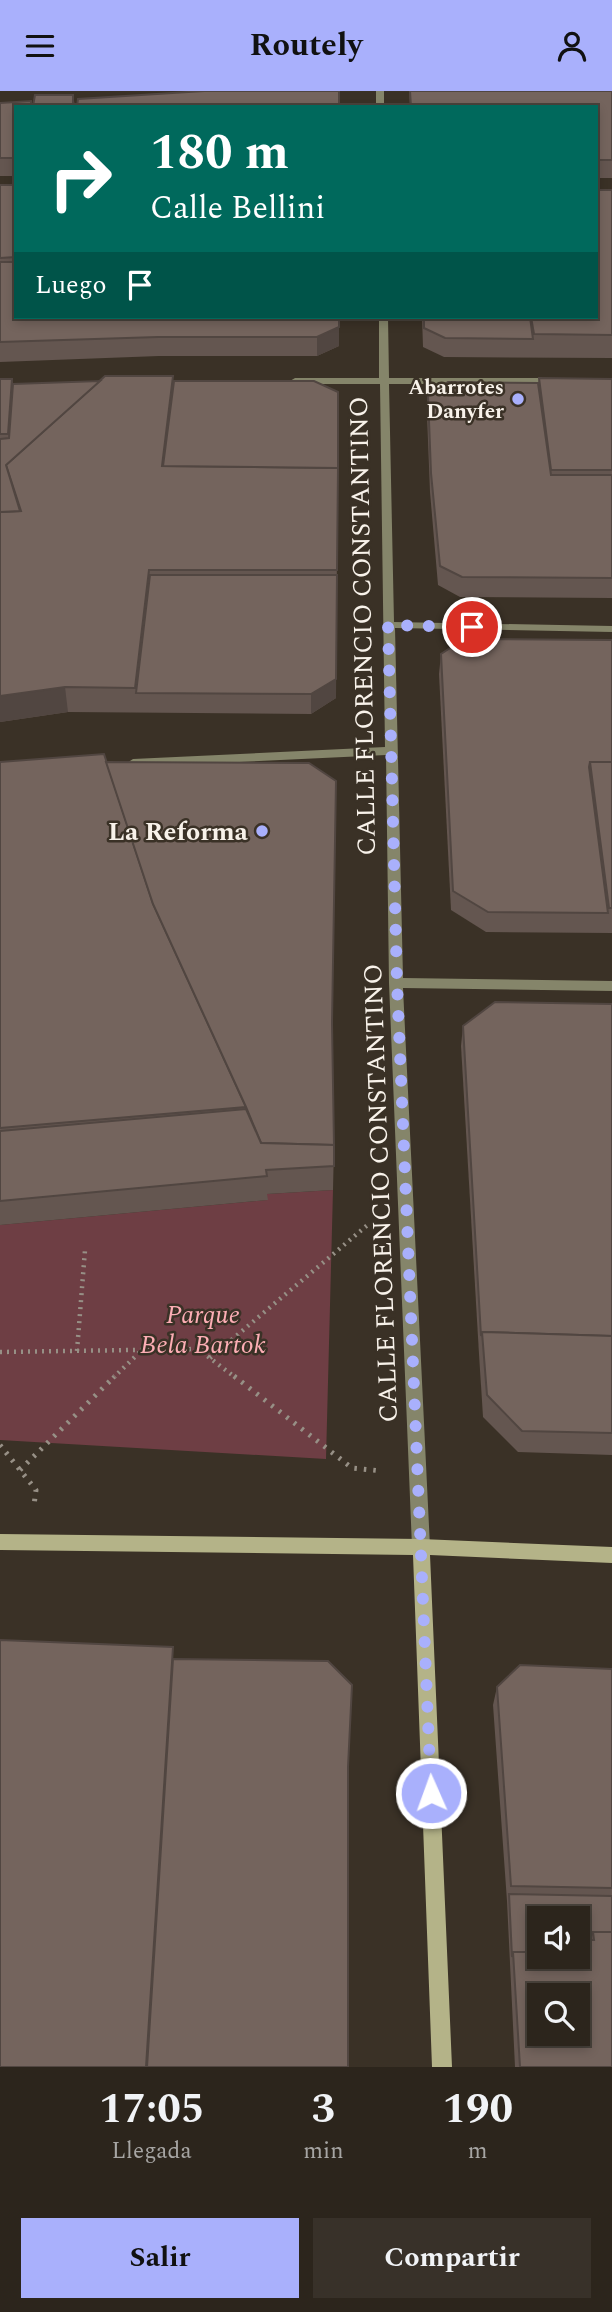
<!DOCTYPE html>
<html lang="es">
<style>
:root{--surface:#2c251c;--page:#383129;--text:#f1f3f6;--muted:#a6a5a3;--line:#48423b;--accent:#a9b0fc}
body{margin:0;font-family:Spectral,serif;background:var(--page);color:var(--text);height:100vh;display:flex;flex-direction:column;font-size:26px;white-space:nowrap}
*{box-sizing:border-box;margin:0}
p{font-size:23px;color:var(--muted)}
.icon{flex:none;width:38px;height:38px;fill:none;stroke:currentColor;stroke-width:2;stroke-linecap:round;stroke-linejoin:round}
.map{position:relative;height:1976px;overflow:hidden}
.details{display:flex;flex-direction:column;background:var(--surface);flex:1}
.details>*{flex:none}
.banner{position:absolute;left:14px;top:14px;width:584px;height:214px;border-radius:0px;box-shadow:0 4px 10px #0003,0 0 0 2px var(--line);background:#00695c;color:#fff;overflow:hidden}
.tools{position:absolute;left:527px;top:1815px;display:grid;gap:14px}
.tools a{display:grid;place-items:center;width:63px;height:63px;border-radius:0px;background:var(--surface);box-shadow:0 4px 10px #0003,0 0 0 2px var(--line);font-size:35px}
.pin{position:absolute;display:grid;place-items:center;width:60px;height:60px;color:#fff;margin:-30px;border:4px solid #fff;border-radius:50%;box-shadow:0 2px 7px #0007}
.me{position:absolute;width:77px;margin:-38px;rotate:358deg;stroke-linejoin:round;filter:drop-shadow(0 0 5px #0008)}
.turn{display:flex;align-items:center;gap:24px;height:147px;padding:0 21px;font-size:32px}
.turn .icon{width:91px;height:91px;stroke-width:2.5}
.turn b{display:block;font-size:49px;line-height:60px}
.then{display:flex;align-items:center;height:66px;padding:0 21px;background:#0003;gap:14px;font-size:26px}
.eta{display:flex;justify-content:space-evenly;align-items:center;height:119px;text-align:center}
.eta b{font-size:42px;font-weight:700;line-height:49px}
.cta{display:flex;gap:14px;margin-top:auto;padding:14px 21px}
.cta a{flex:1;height:80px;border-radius:0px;background:var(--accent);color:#111;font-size:28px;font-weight:700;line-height:80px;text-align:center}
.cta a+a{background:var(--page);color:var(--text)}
header{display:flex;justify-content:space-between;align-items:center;height:91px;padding:0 21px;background:var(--accent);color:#111;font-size:32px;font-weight:700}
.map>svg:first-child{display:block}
.green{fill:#6e3e44}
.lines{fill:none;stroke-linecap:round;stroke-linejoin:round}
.path-far1{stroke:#979086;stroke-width:4.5;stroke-dasharray:2 5;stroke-linecap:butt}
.path{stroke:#979086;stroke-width:5;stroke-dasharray:2.5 7;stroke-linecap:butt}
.street{fill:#85856a;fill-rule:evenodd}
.secondary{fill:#b4b388;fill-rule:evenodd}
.wall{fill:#645650;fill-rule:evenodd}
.shaded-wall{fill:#514641}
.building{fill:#74645d;stroke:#514641;stroke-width:2;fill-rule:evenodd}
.route{stroke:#a9b0fc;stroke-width:12;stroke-dasharray:0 21.6}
.poi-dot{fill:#a9b0fc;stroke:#3a3126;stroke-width:2.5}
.labels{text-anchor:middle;stroke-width:5;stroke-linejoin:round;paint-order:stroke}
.far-poi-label{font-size:21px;font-weight:bold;fill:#f8f2ea;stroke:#3a3126;text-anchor:end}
.street-label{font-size:26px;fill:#f8f2ea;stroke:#3a3126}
.poi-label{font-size:26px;font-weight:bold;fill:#f8f2ea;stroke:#3a3126;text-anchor:end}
.park-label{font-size:26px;font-style:italic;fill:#fdaeb5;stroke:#3a3126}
</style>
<header><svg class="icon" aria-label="menu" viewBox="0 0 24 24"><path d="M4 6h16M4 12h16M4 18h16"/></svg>Routely<svg class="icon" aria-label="person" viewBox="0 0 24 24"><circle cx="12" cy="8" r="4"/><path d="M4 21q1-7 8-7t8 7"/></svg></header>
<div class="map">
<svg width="612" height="1976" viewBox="0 0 612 1976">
<rect width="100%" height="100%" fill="#3a3126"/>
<polygon class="green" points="333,1099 326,1368 0,1349 0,1134 267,1109 267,1103"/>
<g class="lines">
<g class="path-far1">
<polyline points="77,1260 85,1159"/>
<polyline points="0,1261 198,1258 236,1287"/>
<polyline points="210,1267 370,1132"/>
<polyline points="113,1287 142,1259"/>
</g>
<g class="path">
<polyline points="234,1285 352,1377 382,1380"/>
<polyline points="0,1354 36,1399 34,1414"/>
<polyline points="20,1379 115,1285"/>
</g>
<g class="street">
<rect x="376" y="0" width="8" height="16"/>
<polygon points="379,226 388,226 389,287 558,287 563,290 558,293 389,293 394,531 612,535 612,541 395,537 403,887 612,890 612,900 403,897 430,1456 427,1462 421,1464 415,1462 412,1456 389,892 386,664 133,676 127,672 133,668 385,656 380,293 295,293 290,290 295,287 379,287"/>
</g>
<polygon class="secondary" points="0,1443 421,1448 612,1456 612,1472 430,1464 452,1976 432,1976 413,1464 0,1459"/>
</g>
<g class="wall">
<polygon points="409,0 612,0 612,87 597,87 597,16 410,16"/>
<polygon points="35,4 73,4 75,16 33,16"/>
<polygon points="0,12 16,16 16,85 0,85"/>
<polygon points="0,94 16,94 16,226 339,226 339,255 317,265 159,265 0,271"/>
<polygon points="612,99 612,267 444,266 423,256 422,226 597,226"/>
<polygon points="539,287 612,288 612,507 460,506 438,494 430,401 427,324 428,304 538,292"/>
<polygon points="0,288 12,288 13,293 174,290 338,301 336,607 311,623 68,621 0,631"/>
<polygon points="612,549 612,842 486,841 451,819 439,583 441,563"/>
<polygon points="0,671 106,671 332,932 334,1054 333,1099 267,1103 268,1109 0,1134"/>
<polygon points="612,913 612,1364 518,1361 483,1326 479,1263 461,955 463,935"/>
<path d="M612,1578V1976H515L507,1810L493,1614L497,1596ZM539,1827L578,1866H539Z"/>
</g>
<g class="shaded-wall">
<polygon points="339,236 339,255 317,265 317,246"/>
<polygon points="336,588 336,607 311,623 311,603"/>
<polygon points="65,596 68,621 0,631 0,605"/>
</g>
<g class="building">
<polygon points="204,0 339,0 339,16 77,16 78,8"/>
<polygon points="410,0 612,0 612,69 597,69 597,16 411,16"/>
<polygon points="35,4 73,4 73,14 33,15"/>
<polygon points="31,10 31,16 16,16 16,67 0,67 0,12"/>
<polygon points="0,94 16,94 16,166 0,167"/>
<polygon points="597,99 612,99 612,244 534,243 531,226 597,226"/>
<polygon points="0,171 16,171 16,226 339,226 339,236 317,246 158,246 0,251"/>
<polygon points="424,226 530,226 533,248 445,247 424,237"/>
<polygon points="105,285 173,285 162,375 338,377 337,479 149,479 135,597 65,596 0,605 0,421 21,420 6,374"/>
<polygon points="539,287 612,288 612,379 551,379"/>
<polygon points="0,288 12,288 8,343 0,343"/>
<polygon points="100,290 6,374 20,420 0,421 0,348 9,347 13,293"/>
<polygon points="174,290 314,290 338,301 338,377 163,375"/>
<polygon points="448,291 538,292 551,384 612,384 612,487 462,486 440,475 431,382 428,304"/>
<polygon points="150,484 337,484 336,588 311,603 136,602"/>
<polygon points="464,548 612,549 612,671 590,671 589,676 608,822 488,821 453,800 441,563"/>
<polygon points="104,663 153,813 246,1016 0,1037 0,671"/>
<polygon points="106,671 309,672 336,690 332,932 334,1054 261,1052 246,1016 153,813"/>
<polygon points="590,671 612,671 612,817 609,817"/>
<polygon points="495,911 612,913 612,1245 482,1241 481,1245 463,935"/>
<polygon points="246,1018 261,1052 334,1054 334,1075 266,1079 267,1085 0,1110 0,1040"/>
<polygon points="482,1241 612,1245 612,1342 522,1340 487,1304"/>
<polygon points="0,1549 173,1556 146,1976 0,1976"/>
<polygon points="173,1568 328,1570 352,1594 348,1676 348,1976 147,1976"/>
<polygon points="520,1574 612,1578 612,1797 511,1795 497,1596"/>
<polygon points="509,1803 612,1805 612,1845 612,1841 593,1841 591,1846 591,1849 578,1849 578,1827 539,1827 539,1861 513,1861 512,1866"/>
<path d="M593,1841H612V1976H520L513,1861H539V1866H578V1849H594ZM539,1904H578V1942H539Z"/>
</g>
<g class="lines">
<polyline class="route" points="431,1702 397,892 388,534 472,536"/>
</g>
<g class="poi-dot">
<circle cx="518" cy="308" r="7"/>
<circle cx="262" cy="740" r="7"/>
</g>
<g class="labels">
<g class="far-poi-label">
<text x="504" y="303">Abarrotes<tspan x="504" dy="24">Danyfer</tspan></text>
</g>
<g class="street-label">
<text transform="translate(362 535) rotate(-91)" y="9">CALLE FLORENCIO CONSTANTINO</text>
<text transform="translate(380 1102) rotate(-92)" y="9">CALLE FLORENCIO CONSTANTINO</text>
</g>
<g class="poi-label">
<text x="248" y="749">La Reforma</text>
</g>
<g class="park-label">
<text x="203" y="1232">Parque<tspan x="203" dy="30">Bela Bartok</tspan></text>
</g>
</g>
</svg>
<div class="tools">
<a><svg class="icon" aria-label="sound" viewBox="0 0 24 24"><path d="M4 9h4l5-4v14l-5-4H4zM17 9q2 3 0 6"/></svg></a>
<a><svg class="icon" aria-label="search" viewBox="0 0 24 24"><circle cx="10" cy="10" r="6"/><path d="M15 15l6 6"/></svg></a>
</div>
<div class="pin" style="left:472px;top:536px;background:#d93025"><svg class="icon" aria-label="arrive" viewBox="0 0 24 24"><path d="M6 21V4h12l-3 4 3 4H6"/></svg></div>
<svg class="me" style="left:431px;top:1702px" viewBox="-20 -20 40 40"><circle r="17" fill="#a9b0fc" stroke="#fff" stroke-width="3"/><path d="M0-11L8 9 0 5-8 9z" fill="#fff"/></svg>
<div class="banner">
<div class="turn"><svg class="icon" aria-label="right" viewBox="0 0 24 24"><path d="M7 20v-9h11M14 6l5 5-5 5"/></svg><div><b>180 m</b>Calle Bellini</div></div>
<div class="then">Luego<svg class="icon" aria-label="arrive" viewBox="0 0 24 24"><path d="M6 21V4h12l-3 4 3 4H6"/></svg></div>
</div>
</div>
<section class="details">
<div class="eta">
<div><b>17:05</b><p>Llegada</p></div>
<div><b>3</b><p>min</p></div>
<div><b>190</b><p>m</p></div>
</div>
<div class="cta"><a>Salir</a><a>Compartir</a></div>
</section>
